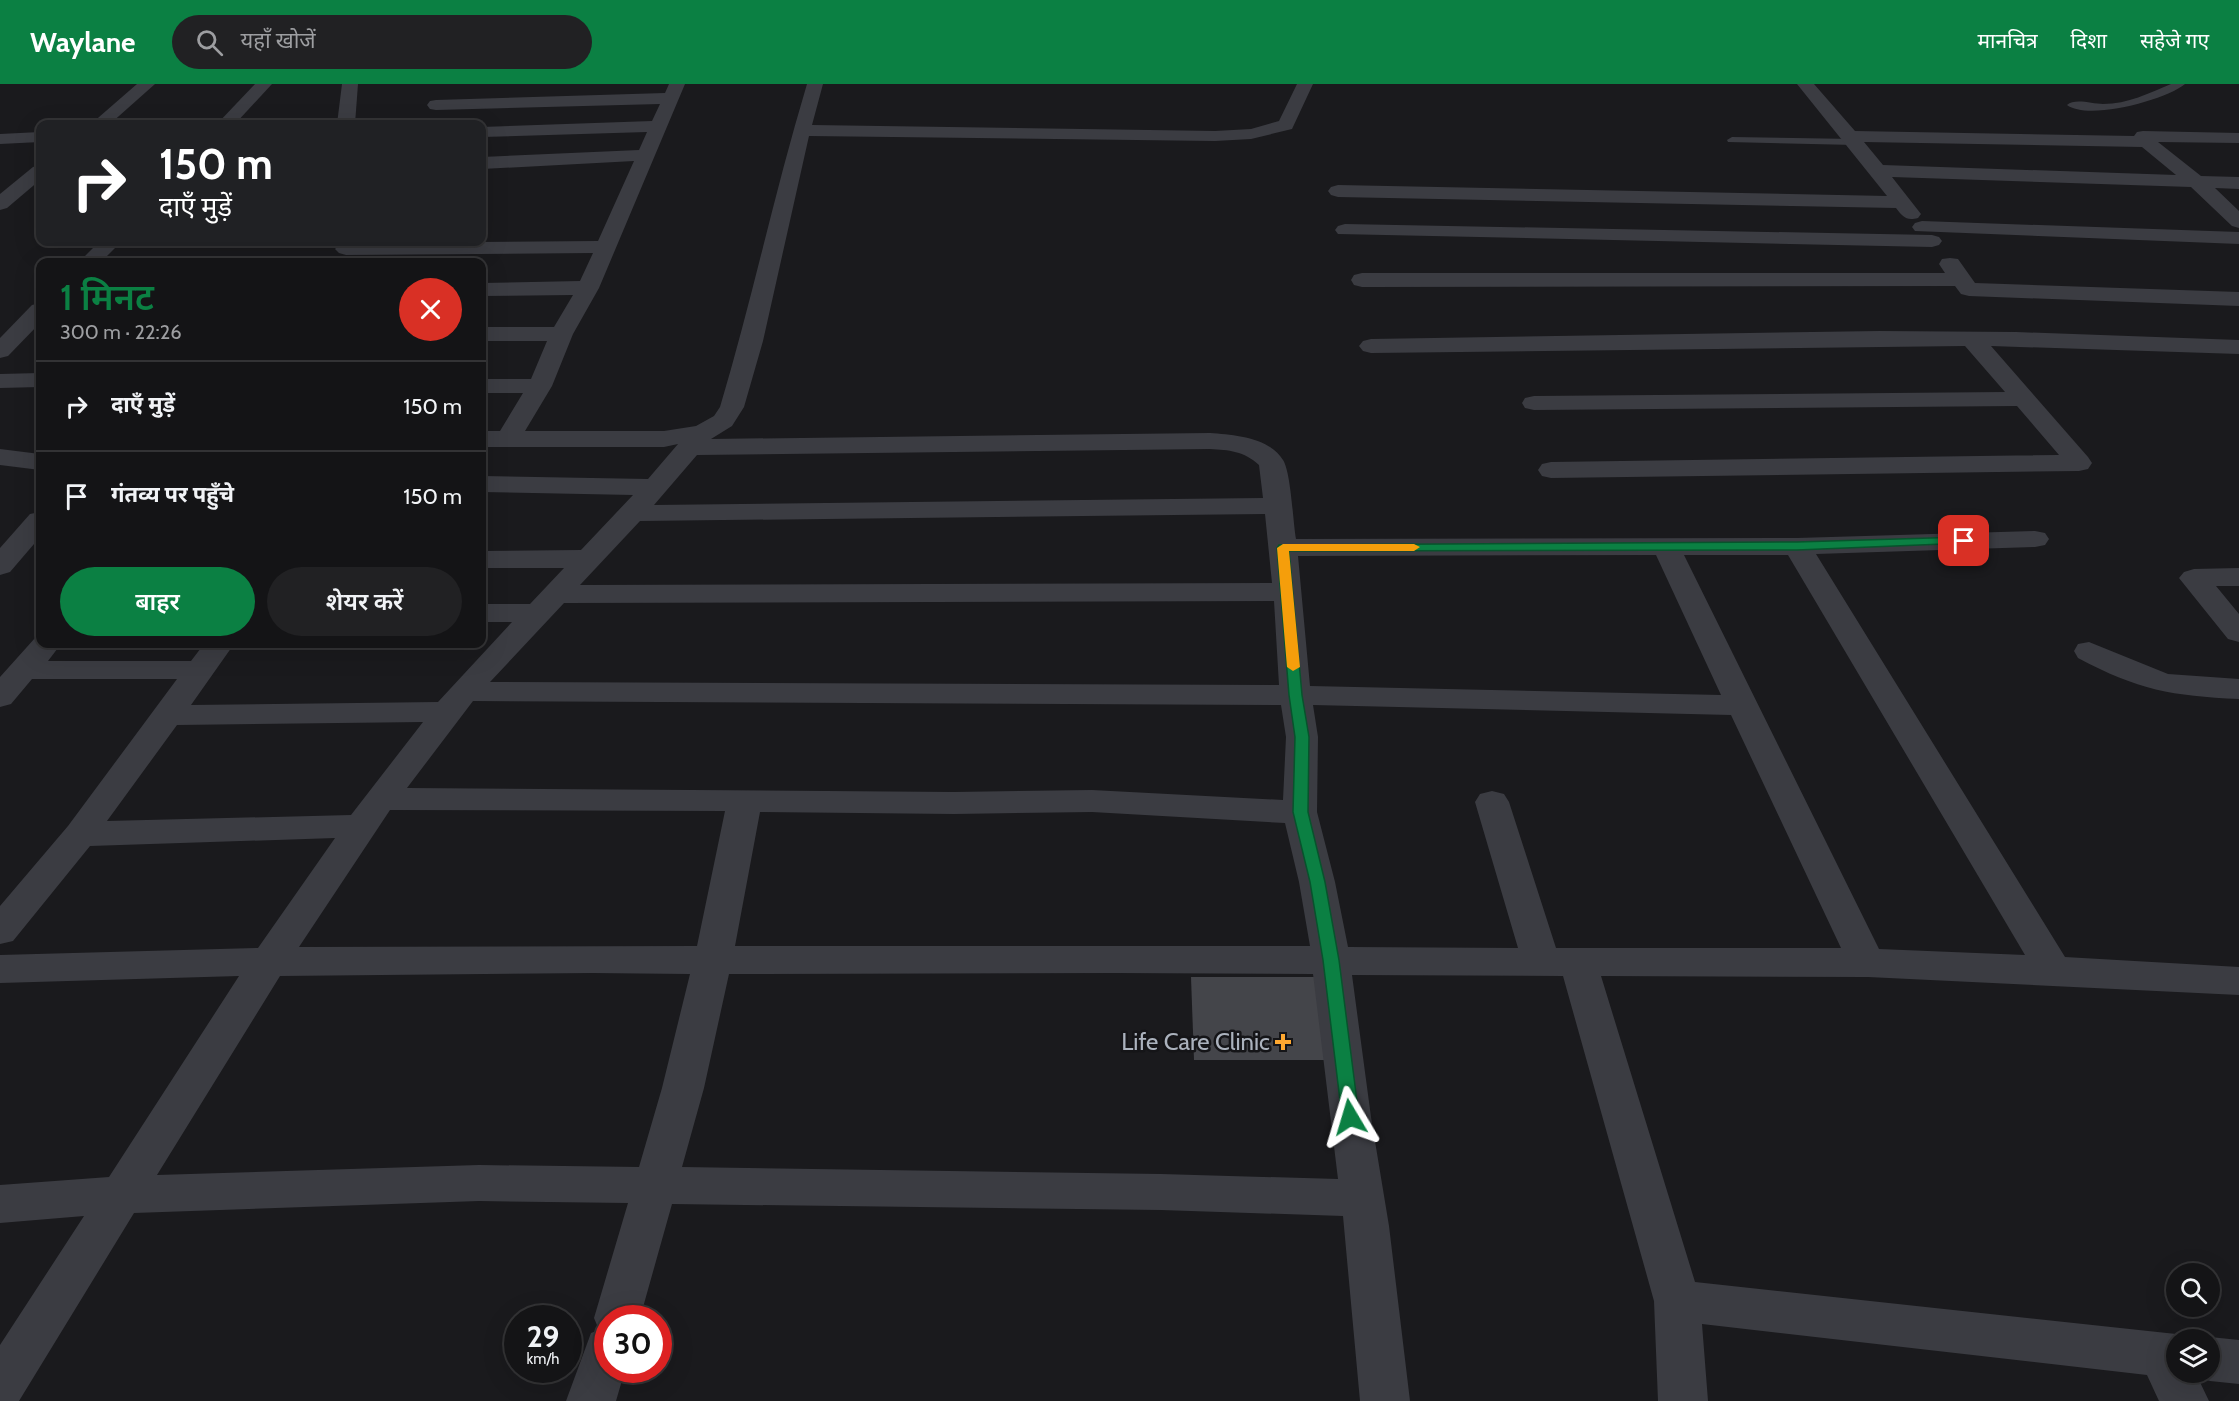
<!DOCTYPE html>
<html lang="hi">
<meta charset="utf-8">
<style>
:root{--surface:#141416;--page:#212123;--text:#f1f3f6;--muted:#9d9ea1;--line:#333335;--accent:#0b8043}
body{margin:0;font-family:Cabin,"Noto Sans Devanagari",sans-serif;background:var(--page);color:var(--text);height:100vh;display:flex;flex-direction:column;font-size:22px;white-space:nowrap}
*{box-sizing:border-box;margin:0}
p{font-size:20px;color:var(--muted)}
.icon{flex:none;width:33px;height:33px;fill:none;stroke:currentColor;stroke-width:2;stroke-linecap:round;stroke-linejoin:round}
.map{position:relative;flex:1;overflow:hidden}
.drawer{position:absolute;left:36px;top:174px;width:450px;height:390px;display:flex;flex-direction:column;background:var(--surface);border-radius:12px;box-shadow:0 6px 24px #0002,0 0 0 2px var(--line)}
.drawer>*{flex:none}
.hud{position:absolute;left:36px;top:36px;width:450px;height:126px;border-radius:12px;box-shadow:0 6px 24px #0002,0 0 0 2px var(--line);background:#202124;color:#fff;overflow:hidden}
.buttons{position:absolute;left:2166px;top:1179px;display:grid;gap:12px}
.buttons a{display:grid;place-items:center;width:54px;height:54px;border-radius:50%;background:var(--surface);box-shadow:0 6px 24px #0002,0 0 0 2px var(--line);font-size:30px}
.speed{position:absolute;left:504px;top:1221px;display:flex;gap:12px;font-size:30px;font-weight:700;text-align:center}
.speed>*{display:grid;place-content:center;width:78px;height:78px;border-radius:50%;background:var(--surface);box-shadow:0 6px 24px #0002,0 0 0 2px var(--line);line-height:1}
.speed small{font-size:15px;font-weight:400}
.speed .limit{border:9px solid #d22;background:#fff;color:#111}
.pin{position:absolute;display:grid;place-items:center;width:51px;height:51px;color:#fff;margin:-26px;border-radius:12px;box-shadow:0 3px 9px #0006}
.me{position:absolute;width:66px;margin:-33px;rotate:353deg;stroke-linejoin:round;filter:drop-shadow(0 0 4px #0008)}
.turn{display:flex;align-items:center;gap:21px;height:126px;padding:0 24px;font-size:27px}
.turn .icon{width:78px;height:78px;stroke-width:2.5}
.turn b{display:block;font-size:42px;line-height:51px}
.round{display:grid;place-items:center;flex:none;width:63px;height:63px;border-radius:32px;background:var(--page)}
.overview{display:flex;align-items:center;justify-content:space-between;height:102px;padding:0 24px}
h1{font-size:36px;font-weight:600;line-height:45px;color:var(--accent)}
.action{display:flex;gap:12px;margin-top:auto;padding:12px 24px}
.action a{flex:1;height:69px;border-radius:36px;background:var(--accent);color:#fff;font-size:24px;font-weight:600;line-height:69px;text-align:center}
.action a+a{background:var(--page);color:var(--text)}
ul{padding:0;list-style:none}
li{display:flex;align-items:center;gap:18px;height:90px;padding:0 24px;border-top:2px solid var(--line)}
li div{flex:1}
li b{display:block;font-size:22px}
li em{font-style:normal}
header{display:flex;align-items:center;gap:36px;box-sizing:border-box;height:84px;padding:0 30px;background:var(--accent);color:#fff}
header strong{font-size:28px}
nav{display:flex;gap:33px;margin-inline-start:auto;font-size:21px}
.search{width:420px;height:54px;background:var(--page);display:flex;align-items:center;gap:15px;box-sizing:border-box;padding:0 21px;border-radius:33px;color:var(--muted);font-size:22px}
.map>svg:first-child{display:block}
.building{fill:#44454a}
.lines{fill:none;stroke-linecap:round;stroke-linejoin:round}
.lane{fill:#3b3c42;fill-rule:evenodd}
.street{fill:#3b3c42;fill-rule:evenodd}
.route{fill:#0b8043;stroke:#07532c;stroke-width:1.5}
.slow{fill:#f59e0b}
.poi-dot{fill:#ffa830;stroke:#151518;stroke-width:2}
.labels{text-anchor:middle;stroke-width:5;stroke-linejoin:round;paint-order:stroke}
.near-poi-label{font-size:24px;fill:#abb2bd;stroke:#151518;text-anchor:end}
</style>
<header>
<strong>Waylane</strong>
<div class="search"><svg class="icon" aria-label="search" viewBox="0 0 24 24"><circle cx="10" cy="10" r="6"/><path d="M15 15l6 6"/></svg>यहाँ खोजें</div>
<nav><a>मानचित्र</a><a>दिशा</a><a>सहेजे गए</a></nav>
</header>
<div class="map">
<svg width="2239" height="1317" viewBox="0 0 2239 1317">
<rect width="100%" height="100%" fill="#1a1a1d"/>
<polygon class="building" points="1191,893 1315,893 1326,976 1194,976"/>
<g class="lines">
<g class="lane">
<path d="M2171,0H2185C2166,16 2088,37 2067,21C2075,14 2092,20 2103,20C2128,20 2149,9 2171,0Z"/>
<polygon points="1732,53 1855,55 1860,58 1855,61 1728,58 1727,56"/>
</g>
<g class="street">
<polygon points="137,0 155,0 110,40 91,40"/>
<polygon points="255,0 272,0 235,40 217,40"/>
<polygon points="342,0 358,0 355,40 337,40"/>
<path d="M669,0H685L599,204L573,250L552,302L525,347H664L696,342L714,332L720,323C752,216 775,106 807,0H823L812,41L1215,47L1251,45L1279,37L1297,0H1313L1292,45L1251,55L1215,57L809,52L763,257L744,323L732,342L711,355L1210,349C1234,351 1269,353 1283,376C1291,388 1293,439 1296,455L1797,454L2035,447L2045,449L2049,455L2045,461L2035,463L1816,470L2065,873L2239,883V911L1868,893L1601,892L1695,1198L2176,1250L2190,1256H2176V1288H2210V1256H2204L2210,1253L2239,1256V1300L2210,1297L2197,1292L2209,1317H2159L2147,1291L1702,1240L1708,1317H1658L1654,1217L1563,892L1352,891L1371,1033L1389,1142L1410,1317H1360L1343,1132L1161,1126L672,1120L640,1234H608V1286H625L616,1317H566L591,1249L599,1246L594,1234L628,1119L479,1117L134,1129L19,1317H0V1261L84,1132L0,1139V1101L109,1093L239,892L0,899V871L258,864L335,754L90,762L13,857L0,860V822L68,742L177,595H32L11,620L0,623V593L35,554L40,552V560H61L48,577H191L204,560H234L191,621L438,618L512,538H482V520H530L564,484H482V467L581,466L633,411L482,408V392L648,395L678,360L664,363H482V347H500L523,309H482V295H531L547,257H482V243H554L573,211L482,212V199L580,197L593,169L346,171L339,169L335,165L339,161L346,159L598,157L634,77L482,85V73L639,66L647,48L482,53V43L652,37L660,20L436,26L430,25L427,21L430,17L436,16L665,9ZM1210,365C1229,366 1244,367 1259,381L1263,414L654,421L697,371ZM1265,430L1272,499L580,501L640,437ZM1656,471L1721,611L1310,602L1298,472ZM1684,471H1788L2025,871L1879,865ZM1274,517L1279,601L490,598L564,519ZM473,617L1281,621L1286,653L1283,716L1092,706L954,708L407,704ZM1313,621L1731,631L1841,864H1556L1509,718L1504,710L1492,707L1480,710L1475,718L1518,864L1348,863L1335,798L1317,728L1318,653ZM423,638L351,731L107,737L177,641ZM390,726L725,727L697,862L299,863ZM760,728L954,730L1092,728L1285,739L1299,798L1310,862H735ZM592,889L690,890L662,1004L639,1083L479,1081L157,1091L280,892ZM1114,889L1313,890L1338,1095L1161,1090L682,1083L704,1004L729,890Z"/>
<path d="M1797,0H1814L1855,47L2134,52L2137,48L2143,47L2239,49V59L2158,58L2201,92L2239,93V105L2215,104L2239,127V144L2232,142L2191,103L1892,93L1921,130L1918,134C1906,137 1903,133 1896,124L1338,113L1331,111L1328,107L1331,103L1338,101L1887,112ZM1864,58L2142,63L2176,91L1883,81Z"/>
<polygon points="40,48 40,58 0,60 0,50"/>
<polygon points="40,81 40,96 7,124 0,126 0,110 33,83"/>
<polygon points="1922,137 2239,148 2239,160 1915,147 1912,143 1915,139"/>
<polygon points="1345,140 1932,151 1939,153 1942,157 1939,161 1932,163 1338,150 1335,146 1338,142"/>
<polygon points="99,158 121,158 101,178 79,178"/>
<polygon points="1950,174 1958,175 1975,199 2239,208 2239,222 1969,212 1961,210 1955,202 1362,203 1354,201 1351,196 1354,191 1362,189 1945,189 1939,180 1942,175"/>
<polygon points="40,219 40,239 8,272 0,274 0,254 32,221"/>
<polygon points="1879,247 2016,248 2239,256 2239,270 1991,262 2088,373 2092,379 2088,385 2079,387 1551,394 1542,392 1538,386 1542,380 1551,378 2059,371 2017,322 1534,326 1525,324 1522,319 1525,314 1534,312 2005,308 1965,262 1371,269 1363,267 1359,262 1363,257 1371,255"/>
<polygon points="40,289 40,303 0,304 0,290"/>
<polygon points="0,365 40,370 40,386 0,381"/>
<polygon points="40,428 40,453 10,488 0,491 0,464 30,430"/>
<polygon points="2239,484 2239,502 2216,502 2239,530 2239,558 2228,555 2179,494 2184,488 2194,485"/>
<path d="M2089,558L2168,590L2239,595V615C2172,612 2138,606 2078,574L2074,567L2078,560Z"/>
</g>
</g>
<polygon class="route" points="1964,453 1969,457 1968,459 1797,466 1289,467 1302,611 1309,653 1308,728 1325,798 1339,876 1359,1033 1356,1038 1350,1040 1344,1038 1342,1033 1323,876 1310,798 1293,728 1295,653 1289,611 1277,464 1279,461 1797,458"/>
<polygon class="slow" points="1283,460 1414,460 1420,463 1414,467 1289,467 1300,583 1293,587 1287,583 1277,464"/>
<path class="poi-dot" d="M1280 949h6v6h6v6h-6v6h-6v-6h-6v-6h6z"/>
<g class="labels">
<g class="near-poi-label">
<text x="1270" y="966">Life Care Clinic</text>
</g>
</g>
</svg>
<div class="buttons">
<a><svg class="icon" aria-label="search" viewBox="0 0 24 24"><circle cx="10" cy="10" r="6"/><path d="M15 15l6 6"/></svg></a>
<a><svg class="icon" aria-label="layers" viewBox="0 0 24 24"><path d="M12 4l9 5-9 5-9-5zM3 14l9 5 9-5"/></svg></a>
</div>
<div class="speed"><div>29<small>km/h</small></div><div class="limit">30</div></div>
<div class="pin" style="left:1964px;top:457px;background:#d93025"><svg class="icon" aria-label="arrive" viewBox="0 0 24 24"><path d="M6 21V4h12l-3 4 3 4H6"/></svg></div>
<svg class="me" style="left:1350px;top:1033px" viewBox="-20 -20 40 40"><path d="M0-17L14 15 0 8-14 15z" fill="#0b8043" stroke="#fff" stroke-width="4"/></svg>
<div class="hud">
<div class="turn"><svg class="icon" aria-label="right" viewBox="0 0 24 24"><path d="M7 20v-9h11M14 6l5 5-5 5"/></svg><div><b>150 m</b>दाएँ मुड़ें</div></div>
</div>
<section class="drawer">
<div class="overview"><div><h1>1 मिनट</h1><p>300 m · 22:26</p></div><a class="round" style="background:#d93025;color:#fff"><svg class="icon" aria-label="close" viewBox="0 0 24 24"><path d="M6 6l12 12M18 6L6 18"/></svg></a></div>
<ul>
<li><svg class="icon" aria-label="right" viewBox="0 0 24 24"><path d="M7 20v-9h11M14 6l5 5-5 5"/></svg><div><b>दाएँ मुड़ें</b></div><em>150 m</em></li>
<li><svg class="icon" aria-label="arrive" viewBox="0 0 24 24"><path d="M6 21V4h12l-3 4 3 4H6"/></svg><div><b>गंतव्य पर पहुँचे</b></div><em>150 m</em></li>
</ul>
<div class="action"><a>बाहर</a><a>शेयर करें</a></div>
</section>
</div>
